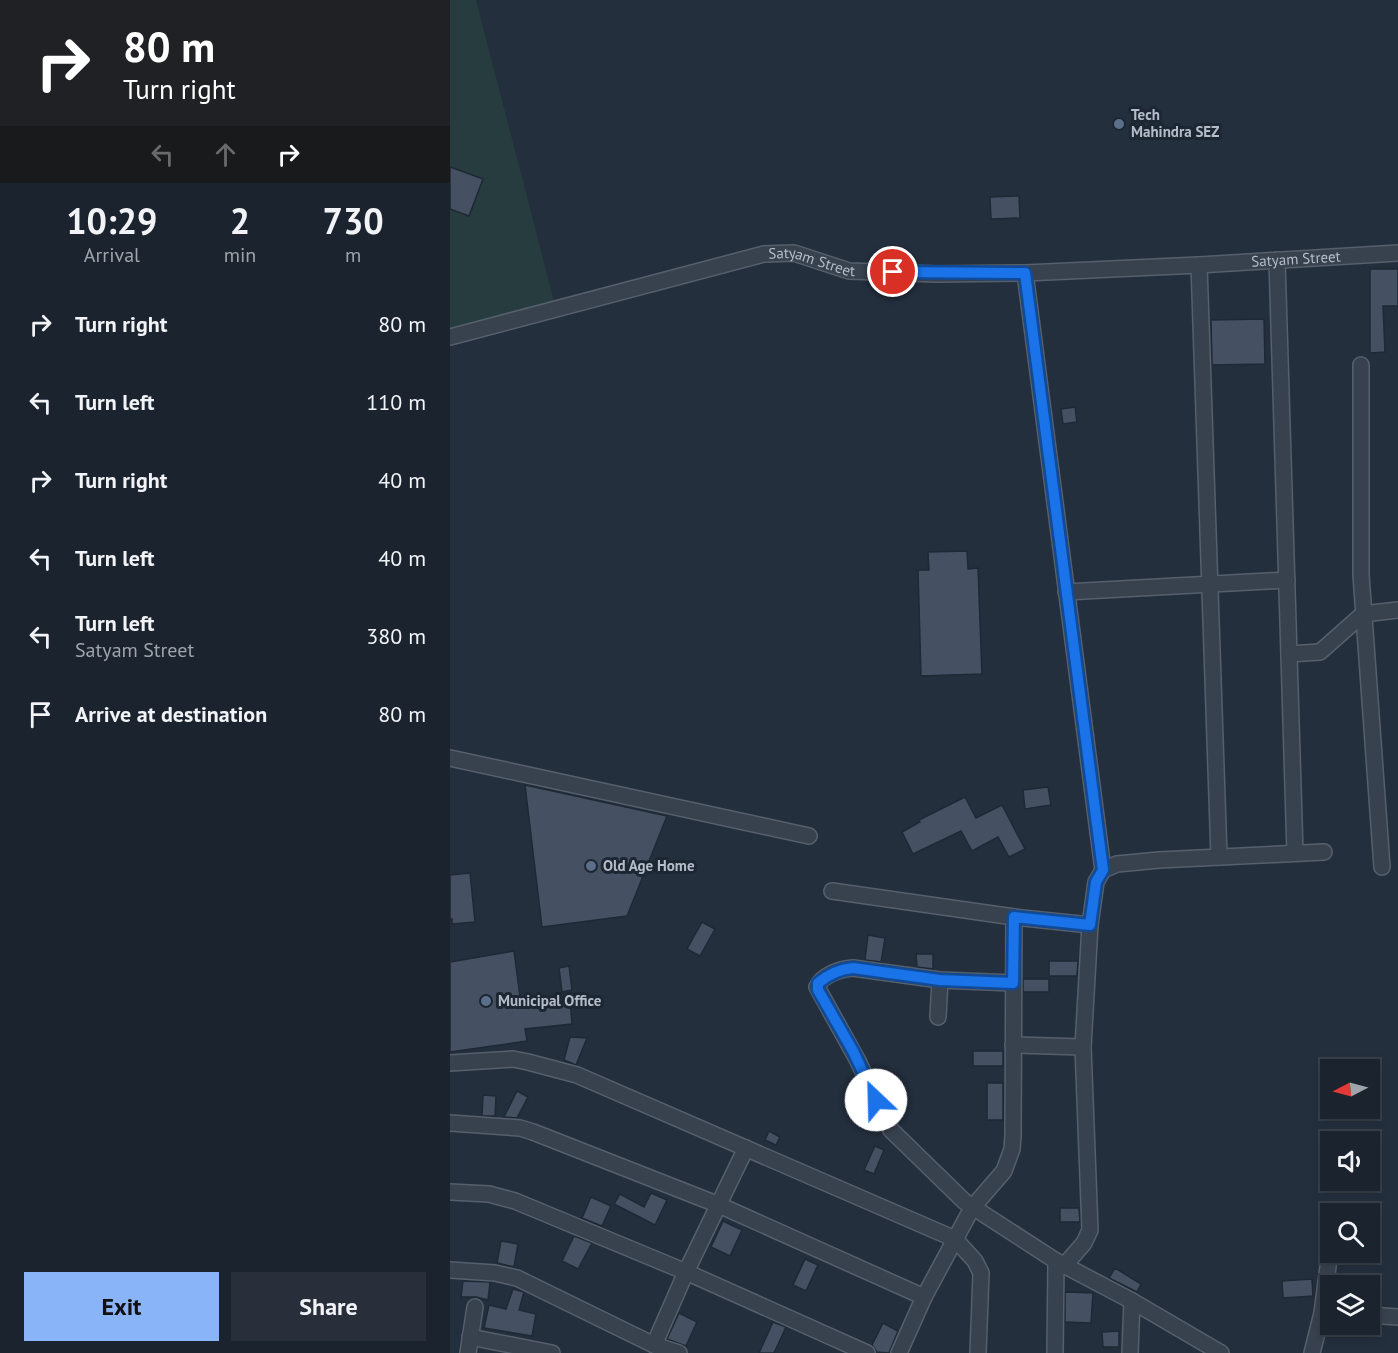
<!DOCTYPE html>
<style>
:root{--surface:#1b232e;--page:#282f3a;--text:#f1f3f6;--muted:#a0a4aa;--line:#39404a;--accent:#8ab4f8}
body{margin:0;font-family:"PT Sans",sans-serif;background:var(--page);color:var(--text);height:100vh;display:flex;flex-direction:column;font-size:22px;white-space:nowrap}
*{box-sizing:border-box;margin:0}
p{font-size:20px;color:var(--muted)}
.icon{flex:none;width:33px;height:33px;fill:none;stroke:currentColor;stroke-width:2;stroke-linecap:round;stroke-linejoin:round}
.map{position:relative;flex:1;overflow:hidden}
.details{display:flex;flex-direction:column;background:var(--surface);width:450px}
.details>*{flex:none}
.guide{background:#202124;color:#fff;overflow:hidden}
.needle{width:39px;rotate:264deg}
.fabs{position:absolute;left:870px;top:1059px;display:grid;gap:12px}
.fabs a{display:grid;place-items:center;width:60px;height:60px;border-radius:0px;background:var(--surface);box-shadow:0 3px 9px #0003,0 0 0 2px var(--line);font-size:30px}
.pin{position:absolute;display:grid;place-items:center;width:51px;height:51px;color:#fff;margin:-26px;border:3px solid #fff;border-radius:50%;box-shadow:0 2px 6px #0007}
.me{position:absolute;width:66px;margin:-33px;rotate:336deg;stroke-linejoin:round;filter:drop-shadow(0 0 4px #0008)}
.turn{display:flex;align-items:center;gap:21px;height:126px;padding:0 24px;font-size:27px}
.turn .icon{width:78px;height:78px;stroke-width:2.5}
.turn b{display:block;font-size:42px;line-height:51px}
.lanes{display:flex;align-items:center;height:57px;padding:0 24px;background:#0003;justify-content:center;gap:30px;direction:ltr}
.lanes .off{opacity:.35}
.eta{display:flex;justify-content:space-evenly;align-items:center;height:102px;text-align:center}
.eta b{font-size:36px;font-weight:800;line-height:42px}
.cta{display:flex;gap:12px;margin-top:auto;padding:12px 24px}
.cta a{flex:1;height:69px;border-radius:0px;background:var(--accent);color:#111;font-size:24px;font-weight:800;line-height:69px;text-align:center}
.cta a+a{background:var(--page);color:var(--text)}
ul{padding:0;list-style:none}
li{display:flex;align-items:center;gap:18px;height:78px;padding:0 24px}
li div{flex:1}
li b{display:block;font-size:22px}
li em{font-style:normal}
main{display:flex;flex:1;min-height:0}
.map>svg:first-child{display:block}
.green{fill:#263c3f}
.building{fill:#455162;stroke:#1f2835;stroke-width:1.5}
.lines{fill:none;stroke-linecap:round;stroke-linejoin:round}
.minor-casing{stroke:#565f6c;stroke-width:18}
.minor{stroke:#38414e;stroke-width:15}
.route-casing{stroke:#114b97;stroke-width:15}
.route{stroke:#1a73e8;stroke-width:10}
.service-dot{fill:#5c6f8a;stroke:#1d2633;stroke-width:2}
.labels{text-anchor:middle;stroke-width:6;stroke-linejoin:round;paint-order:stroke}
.poi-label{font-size:15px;font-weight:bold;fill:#b4bcc9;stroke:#1d2633;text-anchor:start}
.street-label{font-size:15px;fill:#b4bcc9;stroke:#1d2633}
</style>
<main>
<section class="details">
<div class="guide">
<div class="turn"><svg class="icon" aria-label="right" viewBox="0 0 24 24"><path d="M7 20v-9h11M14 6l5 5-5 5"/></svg><div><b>80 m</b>Turn right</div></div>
<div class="lanes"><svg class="icon off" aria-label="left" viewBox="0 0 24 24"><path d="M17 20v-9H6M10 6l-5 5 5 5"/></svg><svg class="icon off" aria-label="ahead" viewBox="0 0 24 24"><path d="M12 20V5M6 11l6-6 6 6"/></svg><svg class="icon" aria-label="right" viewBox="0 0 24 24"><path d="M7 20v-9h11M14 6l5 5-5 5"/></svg></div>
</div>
<div class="eta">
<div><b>10:29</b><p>Arrival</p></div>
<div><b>2</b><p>min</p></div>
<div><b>730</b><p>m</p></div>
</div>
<ul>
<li><svg class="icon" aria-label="right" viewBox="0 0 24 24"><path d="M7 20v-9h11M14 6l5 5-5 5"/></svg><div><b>Turn right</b></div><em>80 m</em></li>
<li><svg class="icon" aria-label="left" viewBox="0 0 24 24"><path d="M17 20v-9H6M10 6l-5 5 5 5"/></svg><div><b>Turn left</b></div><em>110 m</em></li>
<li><svg class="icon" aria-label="right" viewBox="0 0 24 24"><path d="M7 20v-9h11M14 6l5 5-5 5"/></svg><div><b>Turn right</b></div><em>40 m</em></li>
<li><svg class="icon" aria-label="left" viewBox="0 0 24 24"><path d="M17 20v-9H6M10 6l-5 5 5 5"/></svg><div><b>Turn left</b></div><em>40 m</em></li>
<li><svg class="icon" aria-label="left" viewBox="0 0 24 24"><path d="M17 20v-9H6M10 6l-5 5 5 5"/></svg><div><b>Turn left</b><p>Satyam Street</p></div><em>380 m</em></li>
<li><svg class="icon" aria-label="arrive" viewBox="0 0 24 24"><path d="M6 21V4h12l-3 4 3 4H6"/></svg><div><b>Arrive at destination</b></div><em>80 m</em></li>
</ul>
<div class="cta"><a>Exit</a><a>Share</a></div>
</section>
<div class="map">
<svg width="948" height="1353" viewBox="0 0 948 1353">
<rect width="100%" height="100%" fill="#242f3e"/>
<polygon class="green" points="0,0 26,0 104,301 0,329"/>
<g class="building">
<polygon points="0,167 33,179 19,216 0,209"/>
<polygon points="569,196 570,218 541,219 540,197"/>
<polygon points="920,269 948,269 948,306 933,306 935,352 920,353"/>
<polygon points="814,319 815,364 762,365 761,320"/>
<polygon points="625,407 627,422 613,424 611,409"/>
<polygon points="517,551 518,569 528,568 532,674 471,676 468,570 479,570 478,552"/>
<polygon points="75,785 217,816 177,916 92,927"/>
<polygon points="598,787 601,805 575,809 573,790"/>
<polygon points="515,797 526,818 552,805 575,849 559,857 548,837 522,851 511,831 463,854 452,832 470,822 469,820"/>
<polygon points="20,873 25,922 2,924 2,919 0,920 0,875"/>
<polygon points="252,922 265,929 250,956 237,949"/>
<polygon points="418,935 435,938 431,962 415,960"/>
<polygon points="64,951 71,1004 120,998 122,1024 75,1029 77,1041 0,1052 0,962"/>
<polygon points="466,954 483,954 483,969 467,967"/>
<polygon points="599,961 628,961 627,976 599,976"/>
<polygon points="119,966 122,990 112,992 109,968"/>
<rect x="573" y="979" width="26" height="13"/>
<polygon points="120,1037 137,1038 126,1065 114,1060"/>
<rect x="523" y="1051" width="30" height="15"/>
<rect x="537" y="1083" width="16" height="37"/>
<polygon points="67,1091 78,1097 67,1118 54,1117"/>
<polygon points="33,1095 46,1096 45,1116 32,1116"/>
<polygon points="319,1131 330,1137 326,1145 315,1140"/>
<polygon points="425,1146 434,1150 424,1174 414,1170"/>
<polygon points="201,1193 217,1200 205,1225 164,1204 170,1194 194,1207"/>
<polygon points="141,1197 161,1206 152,1226 132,1218"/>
<polygon points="610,1208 629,1208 630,1222 610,1222"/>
<polygon points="273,1221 292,1230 280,1256 261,1247"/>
<polygon points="124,1236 142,1243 128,1269 112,1261"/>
<polygon points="51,1241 68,1244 64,1267 47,1263"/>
<polygon points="355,1259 368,1265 356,1291 343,1285"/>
<polygon points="665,1268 691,1284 687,1292 659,1278"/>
<polygon points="862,1279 863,1296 833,1298 832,1281"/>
<polygon points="13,1281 40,1282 38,1300 26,1297 11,1297"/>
<polygon points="63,1289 74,1292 69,1310 86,1314 82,1336 34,1328 39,1305 56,1309"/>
<polygon points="615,1292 643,1293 641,1323 615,1322"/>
<polygon points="229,1313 247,1322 236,1346 217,1339"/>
<polygon points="323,1322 336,1327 324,1353 309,1353"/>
<polygon points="433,1323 448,1331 439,1353 427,1352 422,1345"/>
<polygon points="669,1331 669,1347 653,1347 652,1332"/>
</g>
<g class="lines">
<g class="minor-casing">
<g id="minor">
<polyline points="827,260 845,853"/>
<polyline points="749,265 769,857"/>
<polyline points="575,273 653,870"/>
<path id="s1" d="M0,337L314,254L344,253L399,271L487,274L575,273L749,265L948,253"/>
<polyline points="911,365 911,575 932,867"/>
<polyline points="616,592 837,580"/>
<polyline points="839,654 870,652 913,614 948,610"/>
<polyline points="0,758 359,836"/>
<polyline points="382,891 564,917 640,925"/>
<path d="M563,983L490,980L403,968C390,969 372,975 367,987L408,1061L441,1130L515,1202L606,1261L682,1301L771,1353"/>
<polyline points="488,1017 490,980"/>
<polyline points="563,1045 633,1047"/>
<polyline points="0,1063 63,1059 78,1062 127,1075 505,1239 525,1261 531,1273 528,1353"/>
<polyline points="0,1123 70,1128 83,1132 269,1205 474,1297"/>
<polyline points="0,1192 39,1194 65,1201 236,1272 417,1353"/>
<polyline points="614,1266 634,1243 640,1230 633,1047 640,925 646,882 653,870 667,864 709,860 874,852"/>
<polyline points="0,1270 45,1273 67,1278 204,1345 229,1353"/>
<polyline points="872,1313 880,1251"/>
<polyline points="920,1315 948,1317"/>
<polyline points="20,1337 102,1353"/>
<polyline points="204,1345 236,1272 296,1148"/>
<polyline points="18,1353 25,1307"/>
<polyline points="449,1353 474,1297 522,1208 554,1171 562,1149 563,1136 564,917"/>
<polyline points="605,1353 606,1261"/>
<polyline points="680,1353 682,1301"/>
<polyline points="862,1353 872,1313 880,1313"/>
</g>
</g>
<use href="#minor" class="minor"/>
</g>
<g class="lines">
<g class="route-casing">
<path id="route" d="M426,1100L403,1051L368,990V983C378,975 390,969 403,968L490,980L563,983L564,917L640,925L646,882L653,870L575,273L443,272"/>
</g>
<use href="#route" class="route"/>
</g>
<g class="service-dot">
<circle cx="669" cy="124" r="6"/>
<circle cx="141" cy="866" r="6"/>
<circle cx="36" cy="1001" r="6"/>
</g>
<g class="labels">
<g class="poi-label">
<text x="681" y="120">Tech<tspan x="681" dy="17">Mahindra SEZ</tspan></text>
<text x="153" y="871">Old Age Home</text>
<text x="48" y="1006">Municipal Office</text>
</g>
<g class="street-label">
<text dy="5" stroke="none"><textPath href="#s1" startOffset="860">Satyam Street</textPath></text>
<text dy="5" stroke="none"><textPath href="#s1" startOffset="374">Satyam Street</textPath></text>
</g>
</g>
</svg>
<div class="fabs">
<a><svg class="needle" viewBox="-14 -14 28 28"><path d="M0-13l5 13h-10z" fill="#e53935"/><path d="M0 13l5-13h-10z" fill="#a0a4aa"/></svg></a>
<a><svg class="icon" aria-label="sound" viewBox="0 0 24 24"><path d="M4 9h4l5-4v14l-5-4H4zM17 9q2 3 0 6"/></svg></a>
<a><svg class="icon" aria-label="search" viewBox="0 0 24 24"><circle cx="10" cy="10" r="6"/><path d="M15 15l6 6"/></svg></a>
<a><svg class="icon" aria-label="layers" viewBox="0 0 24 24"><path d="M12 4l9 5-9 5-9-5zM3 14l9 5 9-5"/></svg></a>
</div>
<div class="pin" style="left:443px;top:272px;background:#d93025"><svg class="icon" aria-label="arrive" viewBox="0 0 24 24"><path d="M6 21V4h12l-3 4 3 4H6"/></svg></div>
<svg class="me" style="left:426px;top:1100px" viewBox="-20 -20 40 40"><circle r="19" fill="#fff"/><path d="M0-13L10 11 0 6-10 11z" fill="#1a73e8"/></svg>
</div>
</main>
